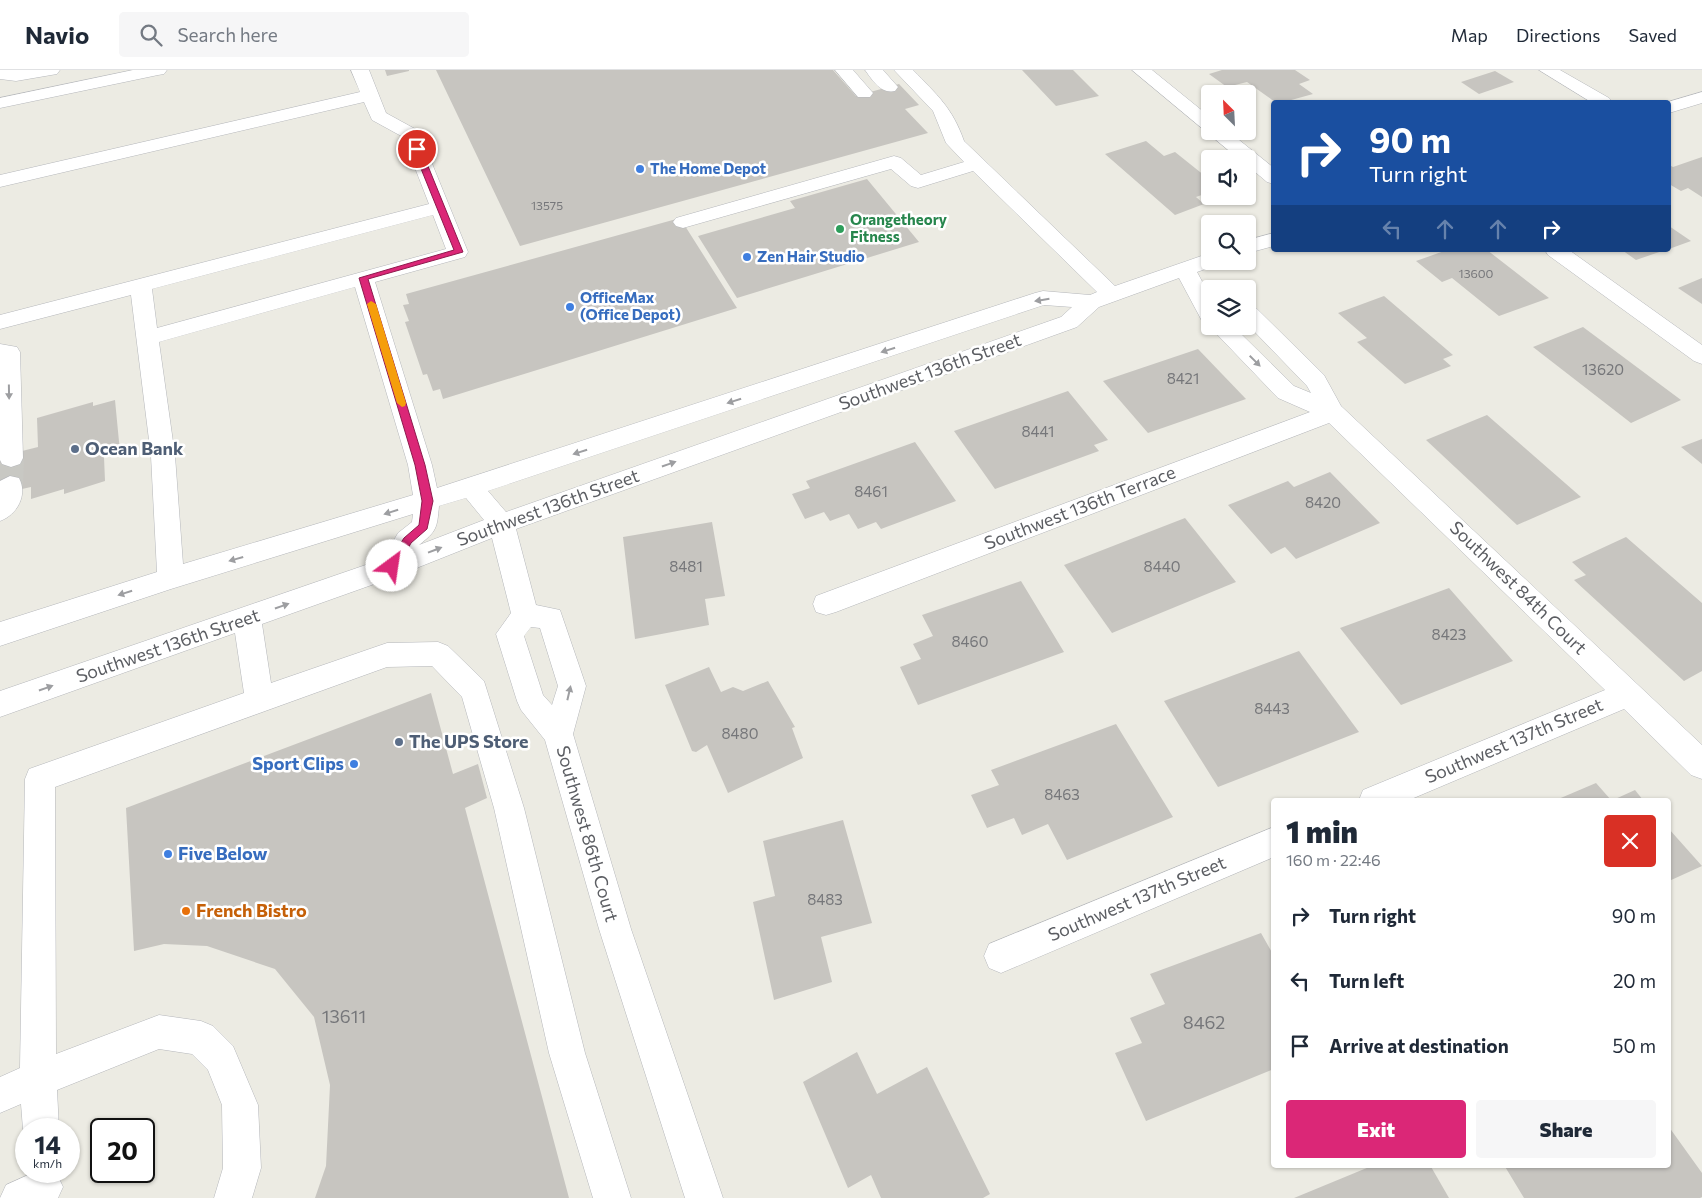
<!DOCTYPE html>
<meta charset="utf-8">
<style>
:root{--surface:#fff;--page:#f6f6f7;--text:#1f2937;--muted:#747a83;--line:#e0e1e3;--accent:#db2777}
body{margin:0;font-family:Commissioner,sans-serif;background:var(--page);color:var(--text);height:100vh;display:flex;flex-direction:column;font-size:19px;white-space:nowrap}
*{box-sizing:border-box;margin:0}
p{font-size:16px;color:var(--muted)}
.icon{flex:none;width:28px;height:28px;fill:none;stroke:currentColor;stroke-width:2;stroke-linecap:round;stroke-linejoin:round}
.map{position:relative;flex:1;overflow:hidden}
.side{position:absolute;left:1271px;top:728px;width:400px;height:370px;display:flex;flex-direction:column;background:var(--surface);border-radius:5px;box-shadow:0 1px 4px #0004}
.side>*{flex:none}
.banner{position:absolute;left:1271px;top:30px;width:400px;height:152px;border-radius:5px;box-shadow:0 1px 4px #0004;background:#1a4fa0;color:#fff;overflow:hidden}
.needle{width:32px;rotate:336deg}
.buttons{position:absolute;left:1201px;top:15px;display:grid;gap:10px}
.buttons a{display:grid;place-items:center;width:55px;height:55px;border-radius:5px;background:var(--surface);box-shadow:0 1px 4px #0004;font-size:25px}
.speed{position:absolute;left:15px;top:1048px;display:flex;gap:10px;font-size:25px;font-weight:700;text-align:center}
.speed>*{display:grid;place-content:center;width:65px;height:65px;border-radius:50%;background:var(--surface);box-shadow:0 1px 4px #0004;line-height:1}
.speed small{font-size:12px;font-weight:400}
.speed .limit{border:2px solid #111;border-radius:8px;background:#fff;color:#111}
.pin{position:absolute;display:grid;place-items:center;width:42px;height:42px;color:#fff;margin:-21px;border:2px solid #fff;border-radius:50%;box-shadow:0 1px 5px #0007}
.me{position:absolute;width:55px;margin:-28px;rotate:31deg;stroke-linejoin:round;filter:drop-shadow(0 0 4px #0008)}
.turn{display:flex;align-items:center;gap:18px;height:105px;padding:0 15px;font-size:22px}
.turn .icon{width:65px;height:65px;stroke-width:2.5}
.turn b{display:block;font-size:35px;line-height:42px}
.lanes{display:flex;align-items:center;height:48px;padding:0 15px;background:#0003;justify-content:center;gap:25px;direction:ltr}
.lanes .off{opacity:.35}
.round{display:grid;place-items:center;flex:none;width:52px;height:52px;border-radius:5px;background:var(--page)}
.head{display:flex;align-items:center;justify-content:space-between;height:85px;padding:0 15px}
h1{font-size:30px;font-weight:800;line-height:38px}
.cta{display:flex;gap:10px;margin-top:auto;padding:10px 15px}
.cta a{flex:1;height:58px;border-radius:5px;background:var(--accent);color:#fff;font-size:20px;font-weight:800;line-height:58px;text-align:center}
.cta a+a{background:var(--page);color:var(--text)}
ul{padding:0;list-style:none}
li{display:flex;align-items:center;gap:15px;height:65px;padding:0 15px}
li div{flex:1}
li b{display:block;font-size:19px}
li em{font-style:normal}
header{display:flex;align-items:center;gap:30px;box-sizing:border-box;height:70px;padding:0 25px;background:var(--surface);border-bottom:1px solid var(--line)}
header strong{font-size:24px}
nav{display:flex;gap:28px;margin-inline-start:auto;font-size:18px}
.search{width:350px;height:45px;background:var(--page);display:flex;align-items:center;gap:12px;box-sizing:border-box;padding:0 18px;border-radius:5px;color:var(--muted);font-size:19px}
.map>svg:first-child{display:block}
.building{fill:#c7c5c0}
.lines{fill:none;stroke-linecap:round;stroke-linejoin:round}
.minor-tunnel{stroke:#c8c8c3;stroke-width:26;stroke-dasharray:26 12;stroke-linecap:butt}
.minor-casing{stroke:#b5b7bb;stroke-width:1}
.minor{fill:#fff;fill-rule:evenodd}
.oneway{fill:#9d9ea1}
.route{fill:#db2777;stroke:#8e194d}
.slow{fill:#f59e0b}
.shop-dot{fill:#3f7fe0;stroke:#fff;stroke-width:2}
.leisure-dot{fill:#2e9e5b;stroke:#fff;stroke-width:2}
.service-dot{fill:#5c6f8a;stroke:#fff;stroke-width:2}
.food-dot{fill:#e8710a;stroke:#fff;stroke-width:2}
.labels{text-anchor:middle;stroke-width:5;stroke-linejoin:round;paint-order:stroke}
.far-number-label{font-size:12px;fill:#76777a}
.far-shop-label{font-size:15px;font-weight:bold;fill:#366cbe;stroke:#fff;text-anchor:start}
.far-leisure-label{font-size:15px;font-weight:bold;fill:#27864d;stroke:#fff;text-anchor:start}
.number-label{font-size:15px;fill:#76777a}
.street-label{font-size:18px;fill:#5b5d62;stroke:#fff}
.service-label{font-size:18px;font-weight:bold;fill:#4e5e75;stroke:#fff;text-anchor:start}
.shop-label{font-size:18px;font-weight:bold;fill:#366cbe;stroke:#fff;text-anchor:end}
.food-label{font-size:18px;font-weight:bold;fill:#c56008;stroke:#fff;text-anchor:start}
.near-number-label{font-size:18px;fill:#76777a}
</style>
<header>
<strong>Navio</strong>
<div class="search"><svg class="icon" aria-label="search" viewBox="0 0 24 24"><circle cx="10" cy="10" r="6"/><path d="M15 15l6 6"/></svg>Search here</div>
<nav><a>Map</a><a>Directions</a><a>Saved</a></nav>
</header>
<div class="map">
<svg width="1702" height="1128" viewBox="0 0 1702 1128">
<rect width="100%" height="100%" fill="#ecebe3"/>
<g class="building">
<polygon points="385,0 409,0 409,1 387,6"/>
<polygon points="436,0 833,0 856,26 899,14 919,35 905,39 928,63 520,176"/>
<polygon points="1022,0 1073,0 1099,26 1056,36"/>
<polygon points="1222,0 1295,0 1310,10 1299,14 1313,24 1284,32 1275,32 1247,12 1227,17 1209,4"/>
<polygon points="1495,1 1514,12 1479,24 1461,12"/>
<polygon points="1146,71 1164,86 1175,82 1210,110 1210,122 1196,127 1204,134 1175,145 1105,84"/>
<polygon points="1702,87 1702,127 1688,118 1681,121 1669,114 1669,95 1673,97"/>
<polygon points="867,109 919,172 737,228 698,166 795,138 790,131"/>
<polygon points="680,148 737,238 443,329 440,319 433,321 427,304 423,305 405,252 409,251 403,235 409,234 406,224"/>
<polygon points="1669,156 1691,171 1669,179"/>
<polygon points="1447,180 1487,180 1549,228 1499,246 1452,208 1442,212 1416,191"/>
<polygon points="1622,180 1665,180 1636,190"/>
<polygon points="1702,208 1702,234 1678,218"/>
<polygon points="1384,226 1453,285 1443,289 1451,296 1405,314 1357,272 1367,268 1338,243"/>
<polygon points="1583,257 1681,330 1631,353 1533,277"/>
<polygon points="1198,279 1246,329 1148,363 1103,311"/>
<polygon points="1068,321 1108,370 1094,375 1099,381 995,419 954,361"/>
<polygon points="115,330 120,382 104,387 105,411 64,424 64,419 31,429 31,417 22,419 22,408 0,421 0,394 22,381 38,377 37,348 93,332 93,336"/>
<polygon points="1487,345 1581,427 1517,455 1426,370"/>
<polygon points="1702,369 1702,394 1681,377"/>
<polygon points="915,372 956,431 881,459 876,452 858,459 849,444 830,451 824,442 805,449 792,424 810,418 806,411"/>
<polygon points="1330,402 1380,453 1296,489 1285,477 1271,484 1228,435 1288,411 1294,417"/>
<polygon points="1185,448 1236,512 1112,563 1064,495"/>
<polygon points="712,452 725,526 705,529 709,555 635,569 623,467"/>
<polygon points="1626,467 1702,533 1702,601 1684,611 1574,510 1586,505 1572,492"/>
<polygon points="1021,511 1064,582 918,635 900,597 921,589 913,574 933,566 922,545"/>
<polygon points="1449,518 1513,591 1401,635 1340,558"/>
<polygon points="1299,581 1359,662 1218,717 1164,631"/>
<polygon points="709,597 721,622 733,617 743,621 768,611 795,657 792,658 803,688 728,723 707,675 696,682 692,681 665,615"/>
<polygon points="431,623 453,704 478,694 487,728 465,738 569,1128 315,1128 326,1096 330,1015 314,947 275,899 207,876 164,874 134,881 126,738"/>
<polygon points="1116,654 1173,747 1067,790 1048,754 1022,765 1014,748 987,758 971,725 999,715 991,700"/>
<polygon points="1596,713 1611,730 1556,730"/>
<polygon points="1635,720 1643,730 1613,730"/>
<polygon points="843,750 872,853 821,867 832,912 774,930 753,832 775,826 763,771"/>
<polygon points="1669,759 1702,796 1669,811"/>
<polygon points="1261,863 1274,886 1274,999 1146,1051 1115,983 1142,973 1130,948 1165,934 1150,904"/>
<polygon points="857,982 877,1024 927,997 990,1124 983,1128 881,1128 871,1105 848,1118 803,1012"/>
<polygon points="1669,1057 1702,1103 1702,1127 1700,1128 1524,1128 1504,1095 1669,1095"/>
<polygon points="1374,1095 1430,1095 1449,1128 1294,1128"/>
</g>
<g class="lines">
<polyline class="minor-tunnel" points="10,415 11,388"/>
<g class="minor-casing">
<g id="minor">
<polygon points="0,0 60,0 57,4 16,11 0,9"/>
<polygon points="133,0 167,0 164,4 158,5 0,38 0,28"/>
<path d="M351,0H369L386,43L417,60L420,64L468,182L465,187L375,212L432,395L437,418L1035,223L1043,221L1090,225L1097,222L973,101L918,118L911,116L891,99L690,156L683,158L676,156L673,152L676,148L894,86L901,88L921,105L964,92L946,73L933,41L894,0H913C937,25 952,37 964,71L1115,216L1210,183V191H1219L1217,195L1197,202L1210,226V253L1202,251L1179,208L1099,237L1077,257L516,459L536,535L560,540L586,616L573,664L631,859L723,1128H685L599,859L545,670L521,640L517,631L496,564L511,543L492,468L394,507L262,554L271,613L387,573L438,572L448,576L484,611L524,738L585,983L631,1128H593L549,983L494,738L462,627L432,596L387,597L55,717L56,984L159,945L201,951L213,956L233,976L258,1035L261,1098L252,1128H214L223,1098L222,1035L208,1000L192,984L159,979L57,1020L59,1059H26V1068L23,1059L21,1034L0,1043V1007L20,998L25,709L29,699L244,623L235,563L0,647V621L383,489L398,463L412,452L413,444L171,519L0,576V552L157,502L151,386L131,225L0,259V245L429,134L403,67L372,50L364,32L0,117V105L360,22ZM433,145L446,179L157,258L152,219ZM355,217L408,395L413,425L183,494L175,386L159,272ZM1044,235L1072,237L1061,247L506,442L488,421ZM466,428L484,450L419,475C437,461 437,458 439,436ZM531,557L540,558L558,616L552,635L543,625L524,566Z"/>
<polygon points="835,0 853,0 873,23 870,27 858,27"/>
<path d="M865,0H883L898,17L895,21C881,24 873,11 865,0Z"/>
<polygon points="1132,0 1152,0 1210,47 1210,61 1228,61 1274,98 1274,114 1267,112 1248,96 1248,89 1239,89"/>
<polygon points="1539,0 1560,0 1609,28 1612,32 1591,32"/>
<polygon points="1702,22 1702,33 1669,43 1668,32"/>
<polygon points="1274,163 1274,176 1248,183 1248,170"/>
<polygon points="1545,180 1569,180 1702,275 1702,294 1694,291 1548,185"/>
<polygon points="1248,236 1256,238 1324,305 1341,336 1702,675 1702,709 1691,705 1624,639 1409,730 1359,730 1363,720 1605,620 1329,353 836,542 826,545 816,542 813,534 816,526 1310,342 1278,328 1209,256 1233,256 1294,316 1311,323 1307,316 1248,255"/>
<polygon points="0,274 17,277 20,282 23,388 20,394 11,397 2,394 0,390"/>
<path d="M10,406L19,408C28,425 17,445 0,451V411Z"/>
<polygon points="1274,757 1274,787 1001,903 989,898 984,886 989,874"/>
<polygon points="37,1101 57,1104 63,1117 58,1128 0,1128 6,1115"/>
</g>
</g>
<use href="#minor" class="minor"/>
</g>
<defs><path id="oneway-solid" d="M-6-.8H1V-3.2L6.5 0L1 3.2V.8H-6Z" transform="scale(1.25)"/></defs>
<g class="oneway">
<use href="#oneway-solid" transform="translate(1042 230) rotate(171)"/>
<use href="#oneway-solid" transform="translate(888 280) rotate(162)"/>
<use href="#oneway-solid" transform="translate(1255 291) rotate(45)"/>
<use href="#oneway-solid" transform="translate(9 322) rotate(89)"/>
<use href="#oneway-solid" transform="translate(734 331) rotate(162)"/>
<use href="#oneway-solid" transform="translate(580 382) rotate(162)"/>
<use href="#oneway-solid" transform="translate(669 394) rotate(-19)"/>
<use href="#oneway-solid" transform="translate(391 442) rotate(163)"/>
<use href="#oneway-solid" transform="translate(435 480) rotate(-21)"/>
<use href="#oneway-solid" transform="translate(236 489) rotate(164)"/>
<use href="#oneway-solid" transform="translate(125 523) rotate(162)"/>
<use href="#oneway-solid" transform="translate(282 536) rotate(-19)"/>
<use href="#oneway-solid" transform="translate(46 618) rotate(-19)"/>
<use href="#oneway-solid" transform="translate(569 623) rotate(-77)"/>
</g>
<polygon class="route" points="417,77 421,79 463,182 368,209 425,395 433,431 427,459 411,473 396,500 392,501 386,496 404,468 419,455 422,431 415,395 359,208 454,180 413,79"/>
<polygon class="slow" points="371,231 376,234 406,333 405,336 402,337 397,333 367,234"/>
<g class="shop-dot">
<circle cx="640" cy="99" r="5"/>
<circle cx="747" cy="187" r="5"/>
<circle cx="570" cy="237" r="5"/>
<circle cx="354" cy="694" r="5"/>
<circle cx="168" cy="784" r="5"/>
</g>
<circle class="leisure-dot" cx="840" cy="159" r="5"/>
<g class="service-dot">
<circle cx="75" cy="379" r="5"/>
<circle cx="399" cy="672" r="5"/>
</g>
<circle class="food-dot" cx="186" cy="841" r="5"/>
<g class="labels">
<g class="far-number-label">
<text x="547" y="140">13575</text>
<text x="1476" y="208">13600</text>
</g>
<g class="far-shop-label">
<text x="650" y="104">The Home Depot</text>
<text x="757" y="192">Zen Hair Studio</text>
<text x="580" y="233">OfficeMax<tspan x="580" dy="17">(Office Depot)</tspan></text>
</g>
<g class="far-leisure-label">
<text x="850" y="155">Orangetheory<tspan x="850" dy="17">Fitness</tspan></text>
</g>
<g class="number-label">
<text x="1603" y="305">13620</text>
<text x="1183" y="314">8421</text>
<text x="1038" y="367">8441</text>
<text x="871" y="427">8461</text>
<text x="1323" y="438">8420</text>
<text x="686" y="502">8481</text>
<text x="1162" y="502">8440</text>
<text x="1449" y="570">8423</text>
<text x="970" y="577">8460</text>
<text x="1272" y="644">8443</text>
<text x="740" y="669">8480</text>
<text x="1062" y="730">8463</text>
<text x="825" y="835">8483</text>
</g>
<g class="street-label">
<text transform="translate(930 302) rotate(-20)" y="6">Southwest 136th Street</text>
<text transform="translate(548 438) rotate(-20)" y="6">Southwest 136th Street</text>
<text transform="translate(1080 438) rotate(-21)" y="6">Southwest 136th Terrace</text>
<text transform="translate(1518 518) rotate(44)" y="6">Southwest 84th Court</text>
<text transform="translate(168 576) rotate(-19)" y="6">Southwest 136th Street</text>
<text transform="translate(1514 671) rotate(-23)" y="6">Southwest 137th Street</text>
<text transform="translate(587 764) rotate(74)" y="6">Southwest 86th Court</text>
<text transform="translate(1137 829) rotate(-23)" y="6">Southwest 137th Street</text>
</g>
<g class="service-label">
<text x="85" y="385">Ocean Bank</text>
<text x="409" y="678">The UPS Store</text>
</g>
<g class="shop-label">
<text x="344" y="700">Sport Clips</text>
<text x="178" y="790" text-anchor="start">Five Below</text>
</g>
<g class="food-label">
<text x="196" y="847">French Bistro</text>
</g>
<g class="near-number-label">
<text x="344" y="953">13611</text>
<text x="1204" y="959">8462</text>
</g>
</g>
</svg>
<div class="buttons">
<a><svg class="needle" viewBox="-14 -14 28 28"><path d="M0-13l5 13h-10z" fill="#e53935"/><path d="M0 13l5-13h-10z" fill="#747a83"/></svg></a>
<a><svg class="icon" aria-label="sound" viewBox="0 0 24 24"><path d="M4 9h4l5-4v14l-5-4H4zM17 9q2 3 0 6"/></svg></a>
<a><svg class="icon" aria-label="search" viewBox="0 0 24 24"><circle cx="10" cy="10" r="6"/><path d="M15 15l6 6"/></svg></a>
<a><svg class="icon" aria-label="layers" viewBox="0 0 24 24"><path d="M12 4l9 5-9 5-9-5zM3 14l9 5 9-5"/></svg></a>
</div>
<div class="speed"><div>14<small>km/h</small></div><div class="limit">20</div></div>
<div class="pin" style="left:417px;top:79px;background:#d93025"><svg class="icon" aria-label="arrive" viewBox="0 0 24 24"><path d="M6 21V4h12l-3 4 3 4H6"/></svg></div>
<svg class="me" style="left:392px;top:496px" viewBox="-20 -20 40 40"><circle r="19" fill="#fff"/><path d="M0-13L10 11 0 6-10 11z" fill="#db2777"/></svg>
<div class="banner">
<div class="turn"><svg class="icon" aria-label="right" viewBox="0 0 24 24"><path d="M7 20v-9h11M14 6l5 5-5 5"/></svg><div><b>90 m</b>Turn right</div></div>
<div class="lanes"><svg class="icon off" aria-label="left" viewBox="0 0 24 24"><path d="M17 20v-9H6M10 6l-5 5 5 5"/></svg><svg class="icon off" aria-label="ahead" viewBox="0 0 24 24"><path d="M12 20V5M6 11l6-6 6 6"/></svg><svg class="icon off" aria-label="ahead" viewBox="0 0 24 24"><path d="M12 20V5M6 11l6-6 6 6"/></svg><svg class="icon" aria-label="right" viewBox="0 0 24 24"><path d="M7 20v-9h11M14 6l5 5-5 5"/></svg></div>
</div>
<section class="side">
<div class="head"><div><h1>1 min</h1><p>160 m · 22:46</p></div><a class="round" style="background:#d93025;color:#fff"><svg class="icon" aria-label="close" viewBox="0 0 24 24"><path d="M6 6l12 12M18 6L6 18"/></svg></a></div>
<ul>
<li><svg class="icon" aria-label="right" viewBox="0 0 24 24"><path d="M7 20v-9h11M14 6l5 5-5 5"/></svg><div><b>Turn right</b></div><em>90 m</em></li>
<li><svg class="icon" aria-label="left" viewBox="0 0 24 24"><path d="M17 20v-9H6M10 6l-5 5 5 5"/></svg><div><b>Turn left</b></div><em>20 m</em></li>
<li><svg class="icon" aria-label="arrive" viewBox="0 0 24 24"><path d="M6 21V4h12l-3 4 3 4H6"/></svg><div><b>Arrive at destination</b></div><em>50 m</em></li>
</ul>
<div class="cta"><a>Exit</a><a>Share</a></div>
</section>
</div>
